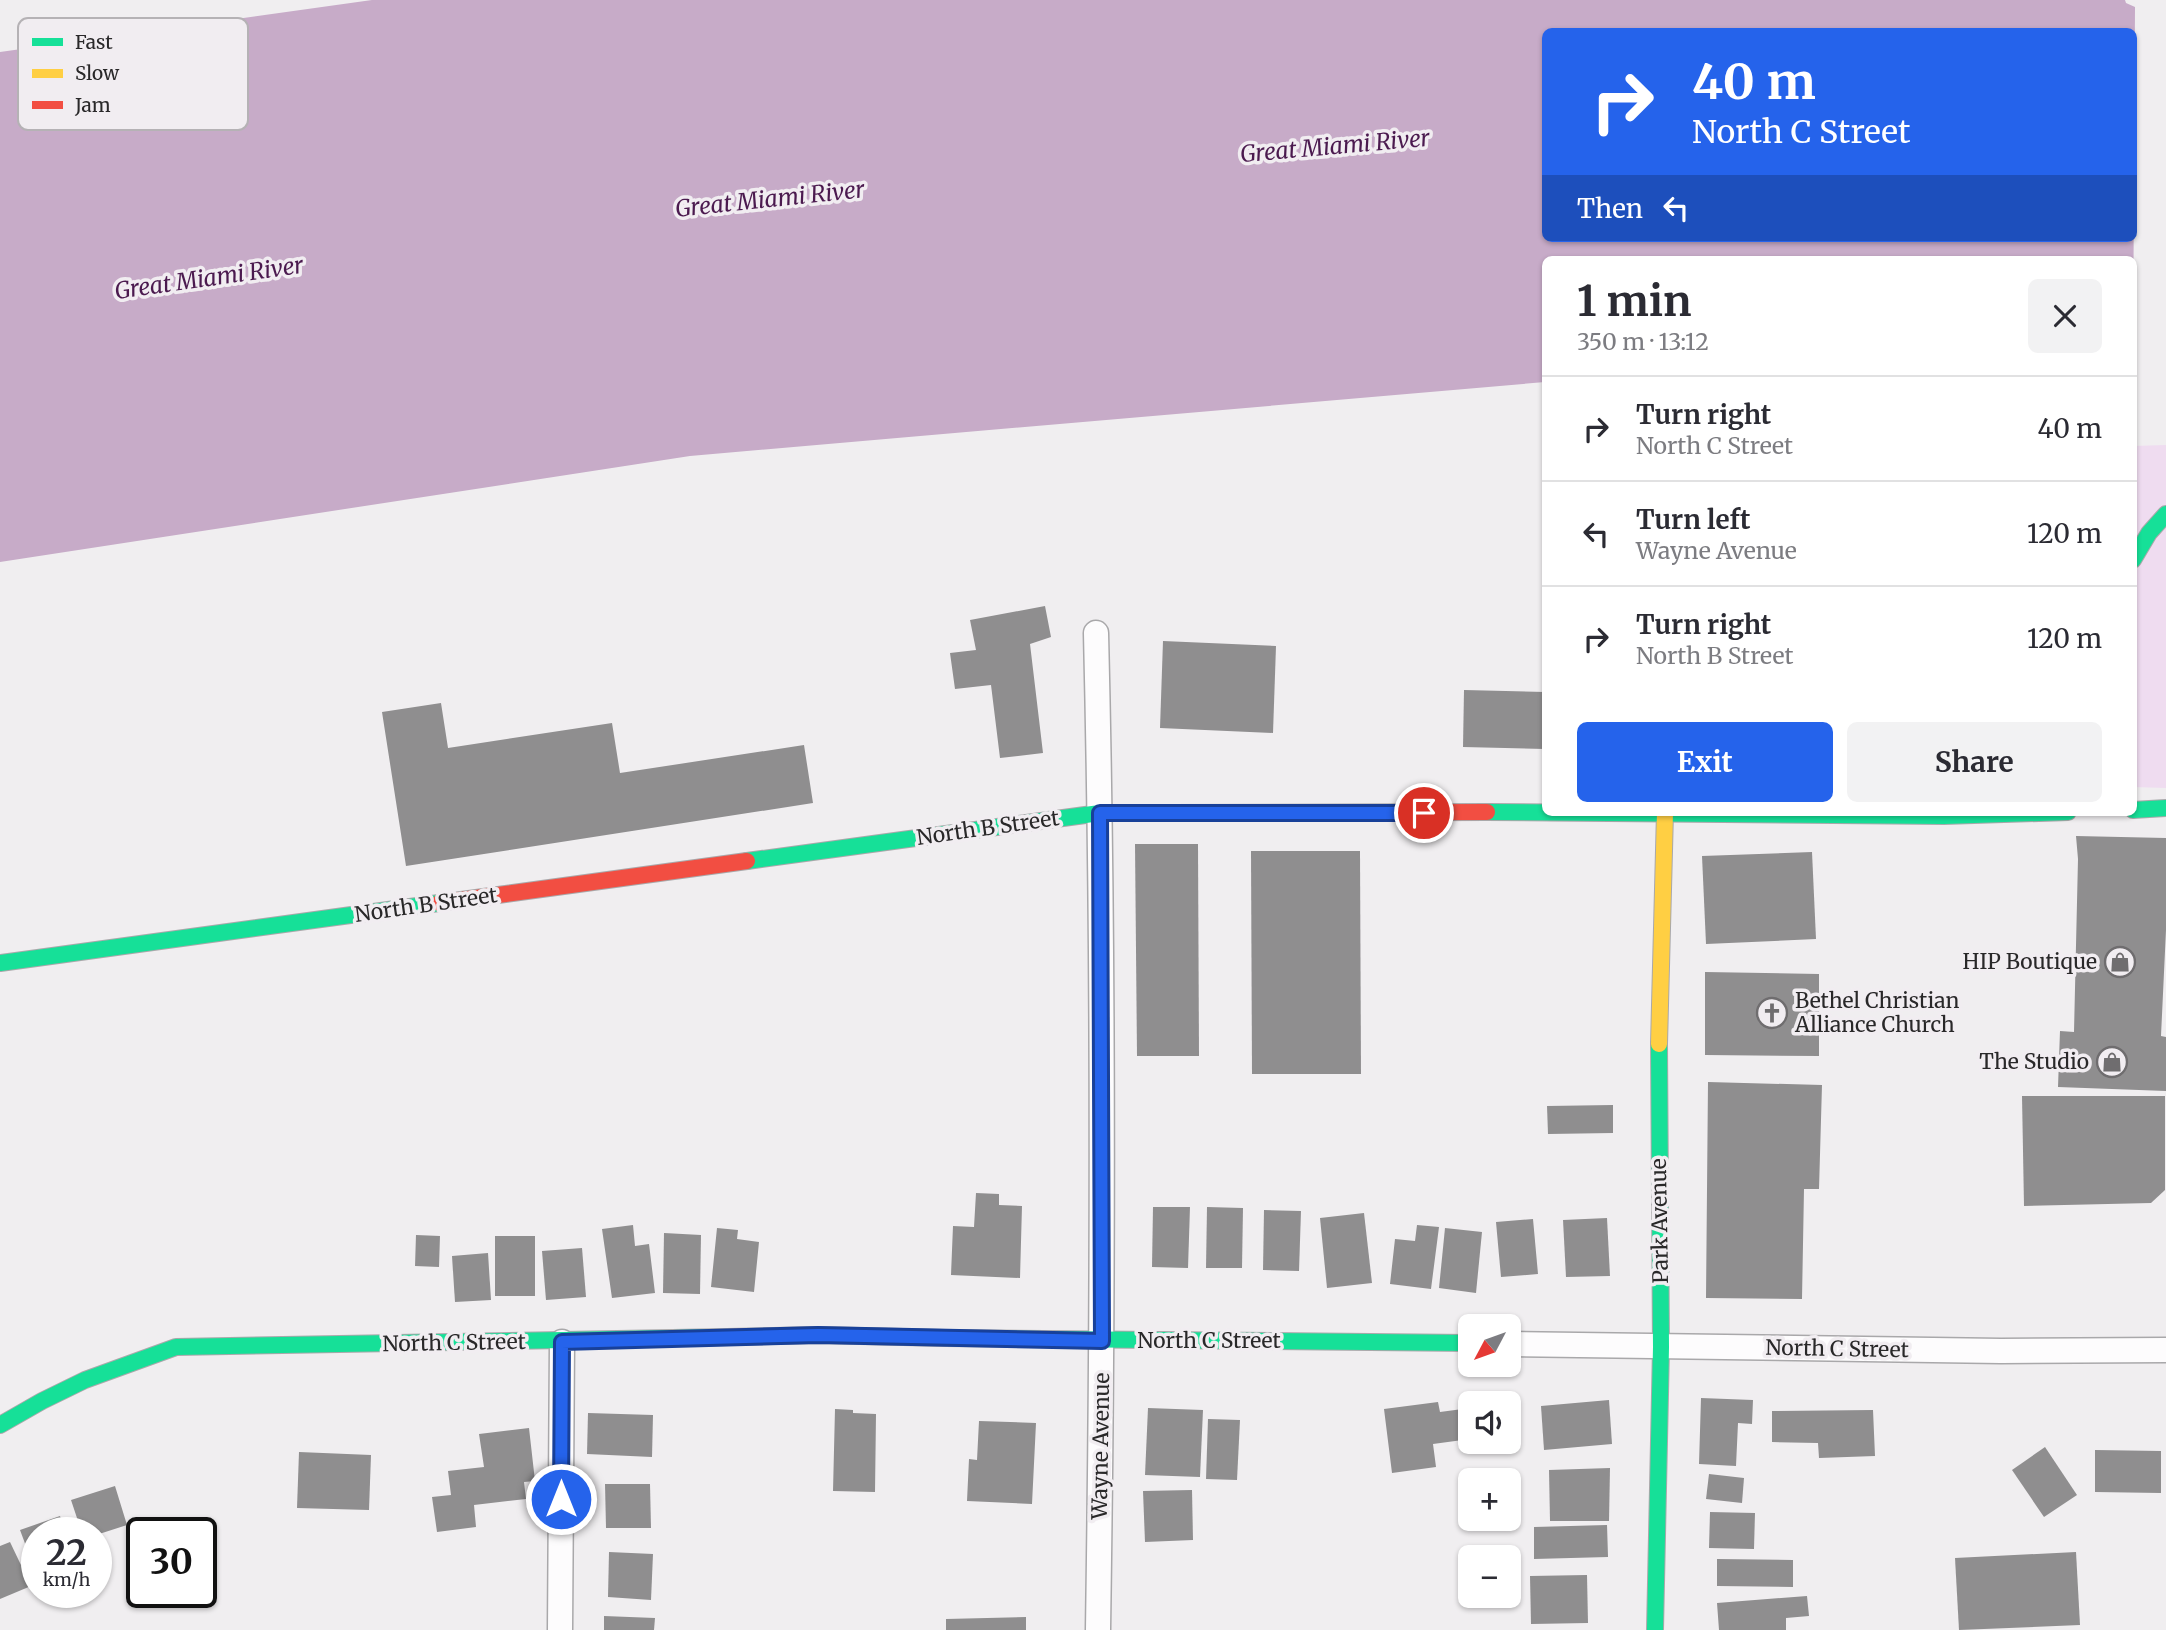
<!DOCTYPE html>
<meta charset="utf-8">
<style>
:root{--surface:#fff;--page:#f2f2f3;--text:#2b2b33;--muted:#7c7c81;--line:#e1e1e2;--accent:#2563eb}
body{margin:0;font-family:Merriweather,serif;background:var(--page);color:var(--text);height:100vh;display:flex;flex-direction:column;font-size:26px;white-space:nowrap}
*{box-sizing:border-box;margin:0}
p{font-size:23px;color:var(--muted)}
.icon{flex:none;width:38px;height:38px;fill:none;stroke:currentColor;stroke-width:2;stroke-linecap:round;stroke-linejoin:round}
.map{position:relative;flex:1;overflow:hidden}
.side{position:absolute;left:1542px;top:256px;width:595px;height:560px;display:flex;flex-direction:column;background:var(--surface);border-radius:10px;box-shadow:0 2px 5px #0004}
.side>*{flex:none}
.guide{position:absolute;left:1542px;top:28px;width:595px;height:214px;border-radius:10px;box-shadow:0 2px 5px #0004;background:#2563eb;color:#fff;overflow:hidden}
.needle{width:46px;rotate:229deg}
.controls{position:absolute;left:1458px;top:1314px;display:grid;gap:14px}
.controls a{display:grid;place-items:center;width:63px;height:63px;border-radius:10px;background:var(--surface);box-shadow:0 2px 5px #0004;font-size:35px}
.speed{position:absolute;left:21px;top:1517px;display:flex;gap:14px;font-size:35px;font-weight:700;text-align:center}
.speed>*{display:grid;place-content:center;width:91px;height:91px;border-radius:50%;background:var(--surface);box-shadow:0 2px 5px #0004;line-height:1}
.speed small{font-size:18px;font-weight:400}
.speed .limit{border:4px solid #111;border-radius:10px;background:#fff;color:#111}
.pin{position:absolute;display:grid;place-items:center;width:60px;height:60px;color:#fff;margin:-30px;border:4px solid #fff;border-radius:50%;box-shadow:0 2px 7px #0007}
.me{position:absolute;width:77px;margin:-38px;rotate:0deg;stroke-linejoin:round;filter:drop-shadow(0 0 5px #0008)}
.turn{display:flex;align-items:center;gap:24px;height:147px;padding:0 35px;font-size:32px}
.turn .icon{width:91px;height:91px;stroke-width:2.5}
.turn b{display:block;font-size:49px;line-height:60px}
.then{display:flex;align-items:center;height:66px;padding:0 35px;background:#0003;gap:14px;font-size:26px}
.round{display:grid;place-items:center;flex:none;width:74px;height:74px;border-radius:10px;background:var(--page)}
.headline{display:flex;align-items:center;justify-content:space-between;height:119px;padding:0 35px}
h1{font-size:42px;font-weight:700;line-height:52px}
.primary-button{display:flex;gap:14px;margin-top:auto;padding:14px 35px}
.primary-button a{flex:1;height:80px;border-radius:10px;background:var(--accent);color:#fff;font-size:28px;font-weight:700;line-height:80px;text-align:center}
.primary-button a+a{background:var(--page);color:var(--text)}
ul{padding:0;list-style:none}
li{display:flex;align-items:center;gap:21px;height:105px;padding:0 35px;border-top:2px solid var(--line)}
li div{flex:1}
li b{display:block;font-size:26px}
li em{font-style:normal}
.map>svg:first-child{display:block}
.green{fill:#efdcf0}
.water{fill:#c7abc8;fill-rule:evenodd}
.pier{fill:#f0eef0}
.building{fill:#8f8e8f}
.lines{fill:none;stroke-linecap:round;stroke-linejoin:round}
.street-casing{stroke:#a9a8aa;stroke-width:27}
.fast-casing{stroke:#a9a8aa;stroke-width:18}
.slow-casing{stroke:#a9a8aa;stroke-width:18}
.jam-casing{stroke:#a9a8aa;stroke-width:18}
.street{stroke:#fdfcfd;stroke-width:24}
.fast{stroke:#16e098;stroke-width:16}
.slow{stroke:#ffcf43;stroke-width:16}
.jam{stroke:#f24e42;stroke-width:16}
.route-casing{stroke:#184099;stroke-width:18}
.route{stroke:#2563eb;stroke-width:12}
.labels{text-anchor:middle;stroke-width:7;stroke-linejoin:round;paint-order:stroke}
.street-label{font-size:21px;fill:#292829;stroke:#f1edf1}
.poi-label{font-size:21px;fill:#292829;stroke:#f1edf1;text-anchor:end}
.water-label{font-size:23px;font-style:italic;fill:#4b1a4f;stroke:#f1edf1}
.key{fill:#f1edf1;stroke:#b5b2b5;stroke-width:2}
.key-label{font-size:19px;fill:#292829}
</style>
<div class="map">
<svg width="2166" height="1630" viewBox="0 0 2166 1630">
<rect width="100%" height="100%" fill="#f0eef0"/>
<polygon class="green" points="2166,445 2166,788 2133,787 2133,446"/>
<path class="water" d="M372,0H2166L2133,353V259H1545V382L690,456L0,562V52ZM1545,32H2133V238H1545Z"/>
<polygon class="pier" points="2125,0 2166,0 2166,356 2133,357 2135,7 2126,3"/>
<g class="building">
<polygon points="1045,606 1051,637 1030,644 1043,753 1000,758 991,685 955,689 950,653 976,650 970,620"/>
<polygon points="1163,641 1276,646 1273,733 1160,728"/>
<polygon points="1464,690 1545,692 1545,749 1463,747"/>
<polygon points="441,703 448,748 612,723 620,773 804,745 813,803 406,866 382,712"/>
<polygon points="2076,836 2166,838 2166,930 2161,1036 2166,1037 2166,1091 2058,1087 2060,1031 2074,1032 2078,859"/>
<polygon points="1135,844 1198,844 1199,1056 1137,1056"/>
<polygon points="1251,851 1360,851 1361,1074 1252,1074"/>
<polygon points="1812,852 1816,939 1706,944 1702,856"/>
<polygon points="1705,972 1819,974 1819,1056 1705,1055"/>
<polygon points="1708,1082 1822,1085 1819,1189 1804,1189 1802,1299 1706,1298"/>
<polygon points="2022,1096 2165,1096 2165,1190 2151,1203 2024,1206"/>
<polygon points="1613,1105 1613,1133 1548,1134 1547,1106"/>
<polygon points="976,1193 999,1194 999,1205 1022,1206 1020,1278 951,1275 953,1226 974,1227"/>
<polygon points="1153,1207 1190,1207 1188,1268 1152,1267"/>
<polygon points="1207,1207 1243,1208 1242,1268 1206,1268"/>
<polygon points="1264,1210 1301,1211 1299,1271 1263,1270"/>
<polygon points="1364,1213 1372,1283 1327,1288 1320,1218"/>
<polygon points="1607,1218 1610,1276 1566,1277 1563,1220"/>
<polygon points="1533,1219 1538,1274 1501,1277 1496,1222"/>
<polygon points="633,1225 635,1246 649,1244 655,1293 612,1298 602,1229"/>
<polygon points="1417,1225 1439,1227 1431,1289 1390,1284 1395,1239 1415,1241"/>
<polygon points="717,1228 738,1230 737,1239 759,1242 754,1292 711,1287"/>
<polygon points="1445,1228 1482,1232 1476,1293 1439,1288"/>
<polygon points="664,1233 701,1235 700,1294 663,1293"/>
<polygon points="416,1235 440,1236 439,1267 415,1266"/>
<rect x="495" y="1236" width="40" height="60"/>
<polygon points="582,1248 586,1297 546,1300 542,1251"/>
<polygon points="488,1253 491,1300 455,1302 452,1256"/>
<polygon points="1701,1398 1753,1400 1752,1424 1738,1423 1736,1466 1699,1464"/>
<polygon points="1609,1400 1612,1444 1544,1450 1541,1406"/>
<polygon points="1438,1402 1440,1412 1470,1408 1470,1439 1433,1444 1436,1467 1392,1473 1384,1409"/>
<polygon points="1148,1408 1203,1410 1200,1477 1145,1475"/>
<polygon points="835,1409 853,1410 853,1413 876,1414 875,1492 833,1491"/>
<polygon points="1873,1410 1875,1456 1819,1458 1818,1443 1772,1442 1772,1411"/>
<polygon points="588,1413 653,1415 652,1457 587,1454"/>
<polygon points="1208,1419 1240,1420 1237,1480 1206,1479"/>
<polygon points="979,1421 1036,1423 1032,1504 967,1501 969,1459 977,1460"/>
<polygon points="529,1428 535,1481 524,1482 526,1499 474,1505 476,1527 437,1532 432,1497 451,1495 448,1471 484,1467 479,1434"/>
<polygon points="2045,1447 2077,1495 2044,1517 2012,1470"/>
<polygon points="2095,1450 2161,1451 2161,1493 2095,1492"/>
<polygon points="299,1452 371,1455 369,1510 297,1508"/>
<polygon points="1610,1468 1609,1521 1550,1521 1549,1470"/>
<polygon points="1709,1474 1744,1478 1742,1503 1706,1499"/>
<polygon points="605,1484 650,1484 651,1528 606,1528"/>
<polygon points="115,1486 127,1525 96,1535 96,1533 82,1533 71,1500"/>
<polygon points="1192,1490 1193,1540 1145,1542 1143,1491"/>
<polygon points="1710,1512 1755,1513 1754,1549 1709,1548"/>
<polygon points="60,1516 66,1533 37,1533 36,1573 20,1530"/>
<polygon points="1607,1525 1608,1557 1534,1559 1534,1527"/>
<polygon points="10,1542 31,1586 0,1599 0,1546"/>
<polygon points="609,1552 653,1554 651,1600 608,1597"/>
<polygon points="2076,1552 2080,1625 1959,1630 1955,1558"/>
<polygon points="1717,1559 1793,1560 1793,1587 1717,1586"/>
<polygon points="1587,1575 1588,1623 1531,1624 1530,1576"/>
<polygon points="1807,1596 1809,1616 1786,1618 1786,1630 1719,1630 1717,1603"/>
<polygon points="604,1616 655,1618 654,1630 604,1630"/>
<polygon points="1026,1617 1026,1630 946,1630 946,1619"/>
</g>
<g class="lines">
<g class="street-casing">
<g id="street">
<path d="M1096,633C1104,965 1103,1298 1098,1630"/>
<polyline points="1508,1344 2001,1351 2166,1350"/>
<polyline points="560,1630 562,1342"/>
</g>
</g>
<g class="fast-casing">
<g id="fast">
<polyline points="2133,560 2149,533 2166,514"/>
<polyline points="2133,810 2166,808"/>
<polyline points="1487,812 1944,816 2068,812"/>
<polyline points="747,861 1100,813 1170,813"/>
<polyline points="0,963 439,903"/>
<polyline points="945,1338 1470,1343"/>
<polyline points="0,1425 42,1401 85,1380 176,1347 727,1337"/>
<polyline points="1655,1630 1661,1347 1659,1044"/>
</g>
</g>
<g class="slow-casing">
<polyline id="slow" points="1659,1044 1665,812"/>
</g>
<g class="jam-casing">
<g id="jam">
<polyline points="1170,813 1487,812"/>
<polyline points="439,903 747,861"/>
<polyline points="727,1337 818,1335 945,1338"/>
</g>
</g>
<use href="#street" class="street"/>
<use href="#fast" class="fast"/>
<use href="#slow" class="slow"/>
<use href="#jam" class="jam"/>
</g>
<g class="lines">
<g class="route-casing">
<polyline id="route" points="561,1499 562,1342 818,1335 1102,1341 1100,813 1424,813"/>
</g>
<use href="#route" class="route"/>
</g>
<defs>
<g id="shop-ring" transform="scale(1.575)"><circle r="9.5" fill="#f1edf1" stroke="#6f6d6f" stroke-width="1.5"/><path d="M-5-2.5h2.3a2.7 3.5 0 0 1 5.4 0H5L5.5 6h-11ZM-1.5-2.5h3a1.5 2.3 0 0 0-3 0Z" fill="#6f6d6f"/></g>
<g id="church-ring" transform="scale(1.575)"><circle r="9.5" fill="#f1edf1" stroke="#6f6d6f" stroke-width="1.5"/><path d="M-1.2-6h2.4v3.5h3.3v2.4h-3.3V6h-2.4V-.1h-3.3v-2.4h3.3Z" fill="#6f6d6f"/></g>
</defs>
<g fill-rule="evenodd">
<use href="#shop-ring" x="2120" y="962"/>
<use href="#church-ring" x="1772" y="1013"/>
<use href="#shop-ring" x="2112" y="1062"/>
</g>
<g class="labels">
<g class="street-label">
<text transform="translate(988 828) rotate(-8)" y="7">North B Street</text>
<text transform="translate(426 905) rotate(-8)" y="7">North B Street</text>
<text transform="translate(1660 1221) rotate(-91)" y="7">Park Avenue</text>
<text x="1209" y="1348">North C Street</text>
<text transform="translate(454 1343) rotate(-1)" y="7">North C Street</text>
<text transform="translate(1837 1349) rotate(1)" y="7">North C Street</text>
<text transform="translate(1101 1446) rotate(-89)" y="7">Wayne Avenue</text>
</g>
<g class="poi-label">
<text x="2097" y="969">HIP Boutique</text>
<text x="1795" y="1008" text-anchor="start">Bethel Christian<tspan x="1795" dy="24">Alliance Church</tspan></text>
<text x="2089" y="1069">The Studio</text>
</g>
<g class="water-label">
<text transform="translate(1335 146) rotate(-5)" y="8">Great Miami River</text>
<text transform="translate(770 199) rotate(-6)" y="8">Great Miami River</text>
<text transform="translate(209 278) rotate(-8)" y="8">Great Miami River</text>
</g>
</g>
<rect x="18" y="18" width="230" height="112" rx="10" class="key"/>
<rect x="32" y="38" width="31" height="8" fill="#16e098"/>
<rect x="32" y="69" width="31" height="9" fill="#ffcf43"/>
<rect x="32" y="101" width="31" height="8" fill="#f24e42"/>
<g class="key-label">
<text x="75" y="49">Fast</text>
<text x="75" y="80">Slow</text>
<text x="75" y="112">Jam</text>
</g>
</svg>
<div class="controls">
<a><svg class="needle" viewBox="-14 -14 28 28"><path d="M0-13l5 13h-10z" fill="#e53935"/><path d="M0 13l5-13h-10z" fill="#7c7c81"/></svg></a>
<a><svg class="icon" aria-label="sound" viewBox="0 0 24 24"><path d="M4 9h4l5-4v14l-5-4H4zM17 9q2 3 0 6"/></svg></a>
<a>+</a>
<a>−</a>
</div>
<div class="speed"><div>22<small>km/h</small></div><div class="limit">30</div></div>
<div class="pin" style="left:1424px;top:813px;background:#d93025"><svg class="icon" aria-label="arrive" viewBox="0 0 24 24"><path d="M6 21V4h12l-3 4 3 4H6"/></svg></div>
<svg class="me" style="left:561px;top:1499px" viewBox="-20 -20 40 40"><circle r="17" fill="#2563eb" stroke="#fff" stroke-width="3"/><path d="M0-11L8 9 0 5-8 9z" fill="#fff"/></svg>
<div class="guide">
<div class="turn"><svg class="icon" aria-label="right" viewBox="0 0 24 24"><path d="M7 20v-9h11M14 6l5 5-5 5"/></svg><div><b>40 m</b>North C Street</div></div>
<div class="then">Then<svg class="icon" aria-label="left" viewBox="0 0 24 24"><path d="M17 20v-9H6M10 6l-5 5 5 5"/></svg></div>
</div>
<section class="side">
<div class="headline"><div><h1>1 min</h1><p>350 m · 13:12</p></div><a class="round"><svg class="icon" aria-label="close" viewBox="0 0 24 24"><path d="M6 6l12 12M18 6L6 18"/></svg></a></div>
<ul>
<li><svg class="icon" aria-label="right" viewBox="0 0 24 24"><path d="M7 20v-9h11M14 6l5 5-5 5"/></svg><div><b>Turn right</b><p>North C Street</p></div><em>40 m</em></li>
<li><svg class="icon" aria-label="left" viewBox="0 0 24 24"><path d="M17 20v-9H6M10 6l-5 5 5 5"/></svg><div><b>Turn left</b><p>Wayne Avenue</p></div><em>120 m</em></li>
<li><svg class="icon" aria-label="right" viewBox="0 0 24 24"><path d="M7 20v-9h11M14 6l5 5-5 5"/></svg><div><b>Turn right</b><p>North B Street</p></div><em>120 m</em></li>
</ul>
<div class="primary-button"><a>Exit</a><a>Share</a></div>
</section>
</div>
